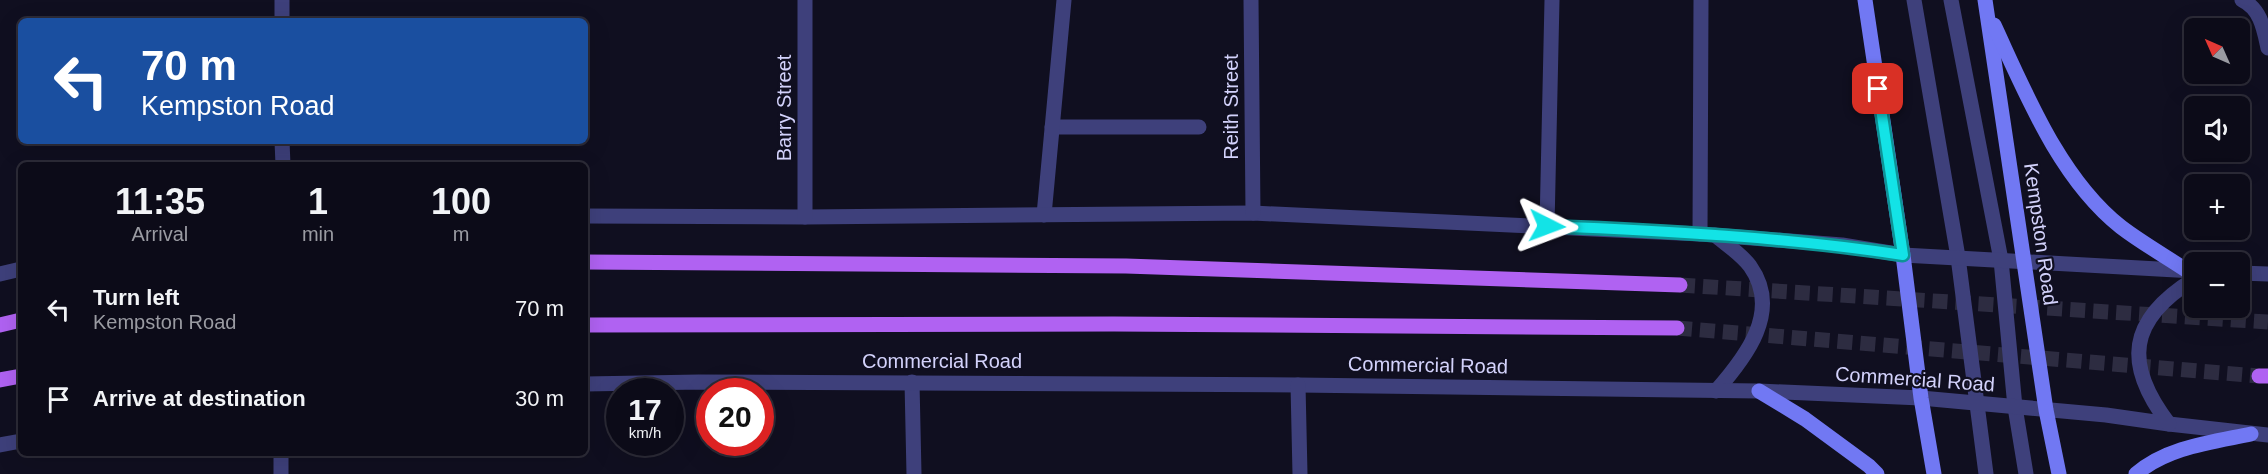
<!DOCTYPE html>
<meta charset="utf-8">
<style>
:root{--surface:#0c0b18;--page:#1a1925;--text:#f1f3f6;--muted:#9a9ba2;--line:#2c2b37}
body{margin:0;font-family:Helvetica,sans-serif;background:var(--page);color:var(--text);height:100vh;display:flex;flex-direction:column;font-size:22px;white-space:nowrap}
*{box-sizing:border-box;margin:0}
p{font-size:20px;color:var(--muted)}
.icon{flex:none;width:33px;height:33px;fill:none;stroke:currentColor;stroke-width:2;stroke-linecap:round;stroke-linejoin:round}
.map{position:relative;flex:1;overflow:hidden}
.details{position:absolute;left:18px;top:162px;width:570px;height:294px;display:flex;flex-direction:column;background:var(--surface);border-radius:9px;box-shadow:0 6px 24px #0002,0 0 0 2px var(--line)}
.details>*{flex:none}
.hud{position:absolute;left:18px;top:18px;width:570px;height:126px;border-radius:9px;box-shadow:0 6px 24px #0002,0 0 0 2px var(--line);background:#1a4fa0;color:#fff;overflow:hidden}
.needle{width:39px;rotate:315deg}
.tools{position:absolute;left:2184px;top:18px;display:grid;gap:12px}
.tools a{display:grid;place-items:center;width:66px;height:66px;border-radius:9px;background:var(--surface);box-shadow:0 6px 24px #0002,0 0 0 2px var(--line);font-size:30px}
.speed{position:absolute;left:606px;top:378px;display:flex;gap:12px;font-size:30px;font-weight:700;text-align:center}
.speed>*{display:grid;place-content:center;width:78px;height:78px;border-radius:50%;background:var(--surface);box-shadow:0 6px 24px #0002,0 0 0 2px var(--line);line-height:1}
.speed small{font-size:15px;font-weight:400}
.speed .limit{border:9px solid #d22;background:#fff;color:#111}
.pin{position:absolute;display:grid;place-items:center;width:51px;height:51px;color:#fff;margin:-26px;border-radius:12px;box-shadow:0 3px 9px #0006}
.me{position:absolute;width:66px;margin:-33px;rotate:93deg;stroke-linejoin:round;filter:drop-shadow(0 0 4px #0008)}
.turn{display:flex;align-items:center;gap:21px;height:126px;padding:0 24px;font-size:27px}
.turn .icon{width:78px;height:78px;stroke-width:2.5}
.turn b{display:block;font-size:42px;line-height:51px}
.eta{display:flex;justify-content:space-evenly;align-items:center;height:102px;text-align:center}
.eta b{font-size:36px;font-weight:800;line-height:42px}
ul{padding:0;list-style:none}
li{display:flex;align-items:center;gap:18px;height:90px;padding:0 24px}
li div{flex:1}
li b{display:block;font-size:22px}
li em{font-style:normal}
.map>svg:first-child{display:block}
.lines{fill:none;stroke-linecap:round;stroke-linejoin:round}
.primary-tunnel{stroke:#2d2c41;stroke-width:15;stroke-dasharray:15 8;stroke-linecap:butt}
.lane{stroke:#3e407b;stroke-width:15}
.street{stroke:#3e407b;stroke-width:15}
.secondary{stroke:#7178f3;stroke-width:15}
.primary{stroke:#b062f2;stroke-width:15}
.route-casing{stroke:#0c9496;stroke-width:15}
.route{stroke:#13e3e6;stroke-width:10}
.labels{text-anchor:middle;stroke-width:4.5;stroke-linejoin:round;paint-order:stroke}
.street-label{font-size:20px;fill:#d3d2fb;stroke:#100f20}
</style>
<div class="map">
<svg width="2268" height="474" viewBox="0 0 2268 474">
<rect width="100%" height="100%" fill="#100f20"/>
<g class="lines">
<g class="primary-tunnel">
<polyline points="1680,285 2268,322"/>
<polyline points="1677,328 2259,376"/>
</g>
<g class="lane">
<polyline points="1914,0 1958,257 1986,474"/>
<polyline points="1951,0 2001,260 2015,407 2026,474"/>
<path d="M2242,0C2261,9 2264,30 2268,48"/>
<polyline points="1052,127 1199,127"/>
<polyline points="1044,215 1064,0"/>
<polyline points="585,216 805,217 1253,213 1700,234 1842,245 1903,255 2194,271"/>
<polyline points="1547,226 1552,0"/>
<polyline points="1700,234 1701,0"/>
<path d="M1715,235C1727,245 1741,254 1750,266C1782,311 1746,357 1716,391"/>
<polyline points="2240,273 2268,274"/>
<polyline points="0,274 21,269"/>
<polyline points="912,382 914,474"/>
<polyline points="585,384 699,382 1298,385 1759,391 1921,398 2106,415 2169,424 2268,435"/>
<path d="M2169,424C2123,364 2128,320 2194,279"/>
<polyline points="0,445 21,441"/>
</g>
<g class="street">
<polyline points="1251,0 1253,213"/>
<polyline points="282,21 282,0"/>
<polyline points="282,141 283,165"/>
<polyline points="805,217 805,0"/>
<polyline points="1298,385 1300,474"/>
<polyline points="281,453 281,474"/>
</g>
<g class="secondary">
<polyline points="1865,0 1903,255 1921,398 1934,474"/>
<polyline points="1985,0 2046,410 2059,474"/>
<path d="M1994,25C2026,94 2060,179 2121,227C2142,243 2165,256 2186,270"/>
<polyline points="1759,391 1805,419 1869,466 1877,474"/>
<path d="M2136,474C2167,447 2213,442 2251,434"/>
</g>
<g class="primary">
<polyline points="585,262 1126,266 1680,285"/>
<polyline points="0,325 21,320"/>
<polyline points="585,325 1114,324 1677,328"/>
<polyline points="2259,376 2268,376"/>
<polyline points="0,380 21,376"/>
</g>
</g>
<g class="lines">
<g class="route-casing">
<path id="route" d="M1547,226C1666,231 1785,237 1903,255L1878,89"/>
</g>
<use href="#route" class="route"/>
</g>
<g class="labels">
<g class="street-label">
<text transform="translate(1231 107) rotate(-90)" y="7">Reith Street</text>
<text transform="translate(784 108) rotate(-90)" y="7">Barry Street</text>
<text transform="translate(2041 234) rotate(82)" y="7">Kempston Road</text>
<text x="942" y="368">Commercial Road</text>
<text transform="translate(1428 365) rotate(1)" y="7">Commercial Road</text>
<text transform="translate(1915 379) rotate(4)" y="7">Commercial Road</text>
</g>
</g>
</svg>
<div class="tools">
<a><svg class="needle" viewBox="-14 -14 28 28"><path d="M0-13l5 13h-10z" fill="#e53935"/><path d="M0 13l5-13h-10z" fill="#9a9ba2"/></svg></a>
<a><svg class="icon" aria-label="sound" viewBox="0 0 24 24"><path d="M4 9h4l5-4v14l-5-4H4zM17 9q2 3 0 6"/></svg></a>
<a>+</a>
<a>−</a>
</div>
<div class="speed"><div>17<small>km/h</small></div><div class="limit">20</div></div>
<div class="pin" style="left:1878px;top:89px;background:#d93025"><svg class="icon" aria-label="arrive" viewBox="0 0 24 24"><path d="M6 21V4h12l-3 4 3 4H6"/></svg></div>
<svg class="me" style="left:1547px;top:226px" viewBox="-20 -20 40 40"><path d="M0-17L14 15 0 8-14 15z" fill="#13e3e6" stroke="#fff" stroke-width="4"/></svg>
<div class="hud">
<div class="turn"><svg class="icon" aria-label="left" viewBox="0 0 24 24"><path d="M17 20v-9H6M10 6l-5 5 5 5"/></svg><div><b>70 m</b>Kempston Road</div></div>
</div>
<section class="details">
<div class="eta">
<div><b>11:35</b><p>Arrival</p></div>
<div><b>1</b><p>min</p></div>
<div><b>100</b><p>m</p></div>
</div>
<ul>
<li><svg class="icon" aria-label="left" viewBox="0 0 24 24"><path d="M17 20v-9H6M10 6l-5 5 5 5"/></svg><div><b>Turn left</b><p>Kempston Road</p></div><em>70 m</em></li>
<li><svg class="icon" aria-label="arrive" viewBox="0 0 24 24"><path d="M6 21V4h12l-3 4 3 4H6"/></svg><div><b>Arrive at destination</b></div><em>30 m</em></li>
</ul>
</section>
</div>
